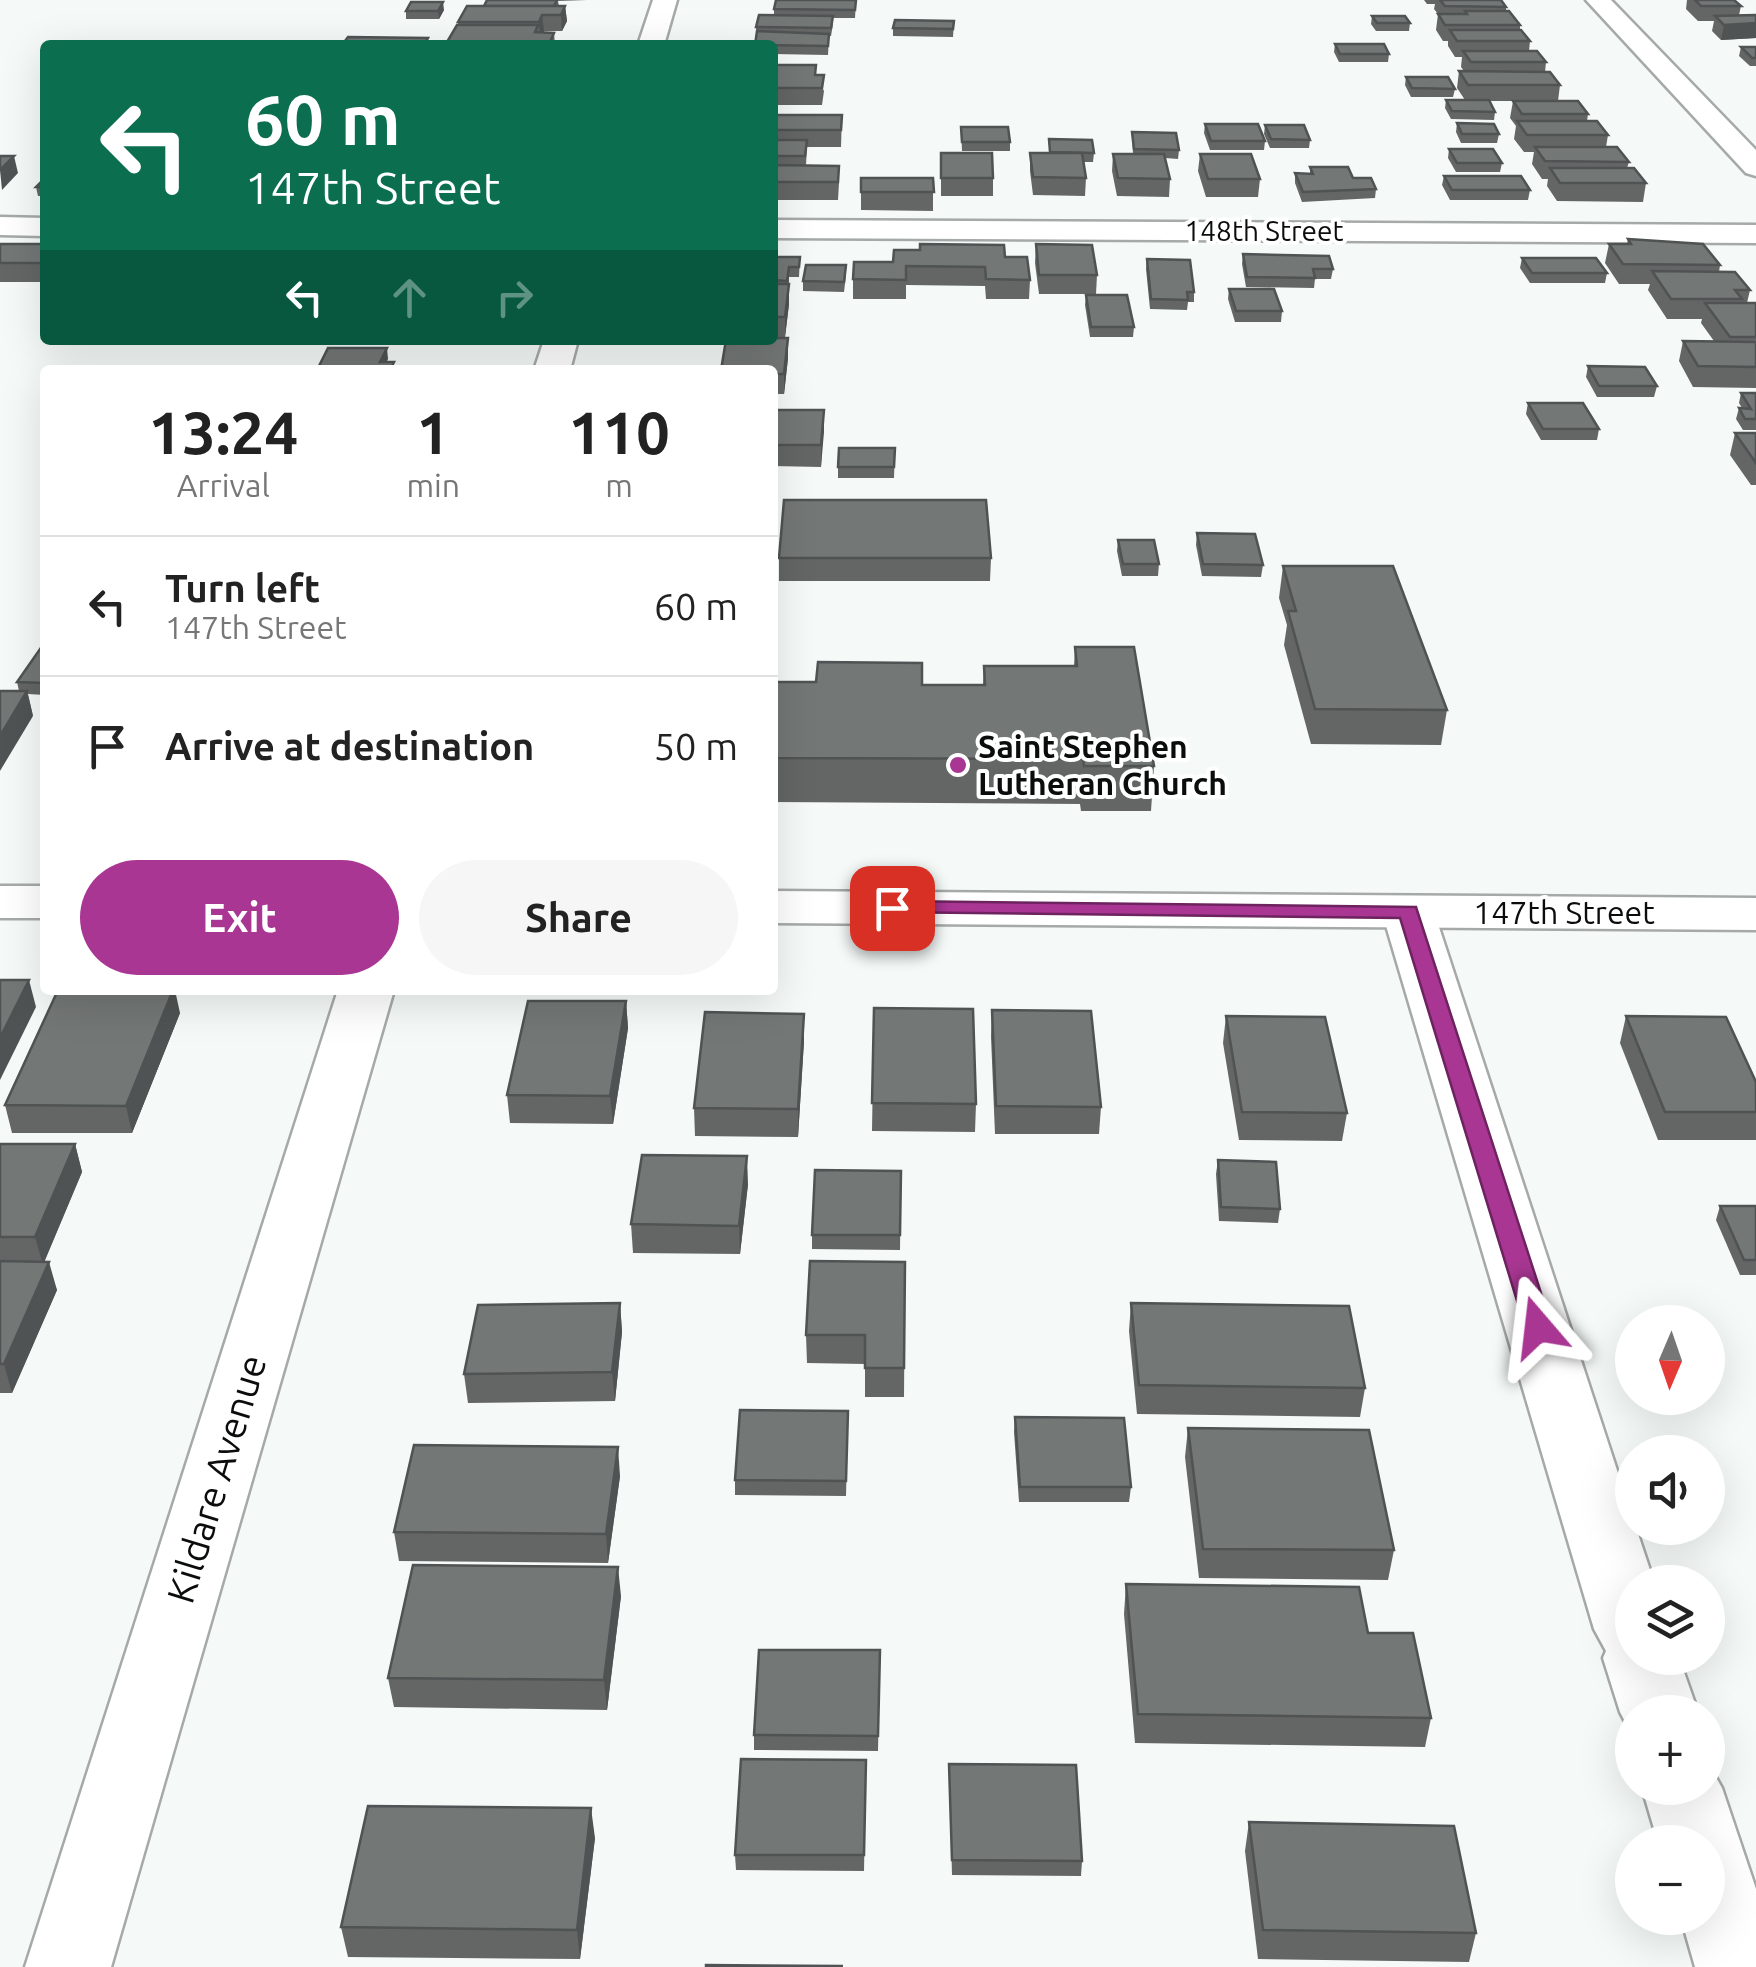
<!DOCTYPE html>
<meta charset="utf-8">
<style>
:root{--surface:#fff;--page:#f6f6f6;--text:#222;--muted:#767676;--line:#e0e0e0;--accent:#a83692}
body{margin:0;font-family:Ubuntu,sans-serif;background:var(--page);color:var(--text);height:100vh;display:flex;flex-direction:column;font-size:38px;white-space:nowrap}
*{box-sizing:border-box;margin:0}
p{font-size:32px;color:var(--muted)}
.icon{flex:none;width:55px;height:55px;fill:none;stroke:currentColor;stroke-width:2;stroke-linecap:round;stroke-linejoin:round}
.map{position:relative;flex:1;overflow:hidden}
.sheet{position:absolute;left:40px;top:365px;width:738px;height:630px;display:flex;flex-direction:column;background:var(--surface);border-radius:10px;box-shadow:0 10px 40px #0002}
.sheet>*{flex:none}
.top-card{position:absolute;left:40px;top:40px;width:738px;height:305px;border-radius:10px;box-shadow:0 10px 40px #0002;background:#0b6e4f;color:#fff;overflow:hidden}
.needle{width:65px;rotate:182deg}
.tools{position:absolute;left:1615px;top:1305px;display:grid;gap:20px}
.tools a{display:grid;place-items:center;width:110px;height:110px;border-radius:50%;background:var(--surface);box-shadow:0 10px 40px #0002;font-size:50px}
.pin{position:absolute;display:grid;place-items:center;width:85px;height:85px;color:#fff;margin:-42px;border-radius:20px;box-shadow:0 5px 15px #0006}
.me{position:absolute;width:110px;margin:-55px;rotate:343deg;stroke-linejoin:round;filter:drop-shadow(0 0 8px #0008)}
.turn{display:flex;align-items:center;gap:35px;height:210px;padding:0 40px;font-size:45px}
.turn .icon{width:130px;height:130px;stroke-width:2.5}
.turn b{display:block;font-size:70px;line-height:85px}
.lanes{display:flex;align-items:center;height:95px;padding:0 40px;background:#0003;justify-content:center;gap:50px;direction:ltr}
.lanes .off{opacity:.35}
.eta{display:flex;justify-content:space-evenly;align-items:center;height:170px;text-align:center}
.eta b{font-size:60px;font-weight:600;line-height:70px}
.cta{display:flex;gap:20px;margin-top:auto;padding:20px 40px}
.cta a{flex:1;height:115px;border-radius:60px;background:var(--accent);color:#fff;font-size:40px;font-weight:600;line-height:115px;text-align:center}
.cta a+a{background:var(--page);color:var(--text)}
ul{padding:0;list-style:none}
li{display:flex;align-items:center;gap:30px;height:140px;padding:0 40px;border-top:2px solid var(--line)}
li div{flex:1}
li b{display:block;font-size:38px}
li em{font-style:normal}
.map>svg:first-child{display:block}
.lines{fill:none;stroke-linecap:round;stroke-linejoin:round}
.street-casing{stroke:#a5a9a8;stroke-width:5}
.primary-casing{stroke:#a5a9a8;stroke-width:5}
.street{fill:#fff;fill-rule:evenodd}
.primary{fill:#fff;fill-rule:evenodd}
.wall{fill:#636665}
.shaded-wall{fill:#505353}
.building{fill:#737776;stroke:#505353;stroke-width:2.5}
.route{fill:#a83692;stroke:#6d235f;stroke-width:2.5}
.poi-dot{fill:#a83692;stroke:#fff;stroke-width:4}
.labels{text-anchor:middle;stroke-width:8;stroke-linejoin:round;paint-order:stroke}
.far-street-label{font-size:28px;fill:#0b0c0c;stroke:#fff}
.poi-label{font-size:32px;font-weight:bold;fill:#0b0c0c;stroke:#fff;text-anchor:start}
.street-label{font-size:32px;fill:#0b0c0c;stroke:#fff}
.near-street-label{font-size:38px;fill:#0b0c0c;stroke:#fff}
</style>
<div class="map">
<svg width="1756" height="1967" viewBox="0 0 1756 1967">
<rect width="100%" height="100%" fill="#f5faf9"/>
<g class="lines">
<g class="street-casing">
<g id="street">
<polygon points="653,0 677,0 664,45 638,45"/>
<polygon points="1586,0 1611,0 1756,150 1756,176 1746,173"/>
<polygon points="0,217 45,218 45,236 0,235"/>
<polygon points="772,220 1756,225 1756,243 772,238"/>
<polygon points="544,340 578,340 570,370 534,370"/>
<polygon points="1408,896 1427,901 1434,912 1632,1516 1632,1528 1636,1528 1654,1582 1632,1582 1632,1658 1679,1658 1698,1712 1632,1712 1632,1735 1620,1712 1603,1658 1606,1651 1594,1629 1382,912 1389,901"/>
<polygon points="338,990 394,990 111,1967 25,1967"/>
<polygon points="1708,1763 1722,1788 1756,1889 1756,1967 1695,1967 1681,1918 1708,1918 1708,1842 1658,1842 1642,1788 1708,1788"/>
</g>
</g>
<g class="primary-casing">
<g id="primary">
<rect x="0" y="886" width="45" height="32"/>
<polygon points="772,891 1756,898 1756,930 772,923"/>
</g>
</g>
<use href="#street" class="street"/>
<use href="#primary" class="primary"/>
</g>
<g class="wall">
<polygon points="487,0 587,0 558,1 559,6 565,6 567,21 562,31 544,31 543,32 554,33 555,45 447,45 447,42 458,25 458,22 484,6"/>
<polygon points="856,0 855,18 833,18 833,24 831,36 829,36 828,55 772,54 772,45 756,35 756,27 774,15 774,9"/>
<polygon points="1424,0 1501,0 1506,7 1506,11 1520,25 1520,30 1530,41 1529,51 1546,62 1545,72 1560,85 1558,101 1588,114 1587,121 1608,135 1606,147 1629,162 1627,168 1646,183 1643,202 1557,201 1547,186 1548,179 1542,179 1532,164 1534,152 1524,152 1514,139 1516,126 1510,118 1513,101 1490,101 1495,112 1494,120 1451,119 1445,108 1446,100 1465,100 1457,88 1459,71 1464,71 1461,67 1462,57 1455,57 1448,46 1448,41 1443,41 1436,30 1438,14 1434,9 1435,4 1427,4"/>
<polygon points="1687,0 1734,0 1741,6 1739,15 1756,15 1756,38 1721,40 1712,31 1714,21 1698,21 1686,9"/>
<polygon points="444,10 439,19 406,19 406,11"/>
<polygon points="1372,16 1410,23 1409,31 1376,31 1371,24"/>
<polygon points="954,21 953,37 893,36 893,28"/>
<polygon points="1335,44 1389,54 1388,62 1339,62 1334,52"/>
<polygon points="1741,47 1756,47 1756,66 1750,66 1739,56"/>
<polygon points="772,65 816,75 824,91 822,105 772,105"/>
<polygon points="1406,77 1455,89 1453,97 1411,97 1405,85"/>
<polygon points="772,115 842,115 841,147 807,147 806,165 839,183 838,200 772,200"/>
<polygon points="1457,123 1499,134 1497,143 1461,143 1456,132"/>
<polygon points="1205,124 1265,141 1264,150 1210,150 1204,133"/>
<polygon points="1265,125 1310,140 1309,148 1270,148 1264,134"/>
<polygon points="961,127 1010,142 1010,151 962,151"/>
<polygon points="1132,132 1179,150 1178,159 1165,158 1170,179 1169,197 1117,196 1112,171 1113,154 1133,154"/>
<polygon points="1449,149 1502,163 1500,172 1456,172 1448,158"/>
<polygon points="941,153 993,178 993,196 941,196"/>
<polygon points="1030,153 1094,153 1093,162 1083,162 1086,178 1085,196 1033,195 1030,171"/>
<polygon points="1200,154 1260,179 1258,197 1206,197 1198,171"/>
<polygon points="1310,167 1376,189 1375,198 1302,202 1295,183 1295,173 1310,174"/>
<polygon points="1444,176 1530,190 1528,200 1450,200 1442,185"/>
<polygon points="45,178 45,196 38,196 36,187"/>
<polygon points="861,178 933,178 933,211 861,210"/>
<polygon points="1628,239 1720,265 1719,272 1750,290 1747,303 1756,303 1756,388 1693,387 1679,361 1683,341 1714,341 1701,323 1702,319 1667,319 1648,290 1650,284 1619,284 1605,263 1609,244 1627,244"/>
<rect x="0" y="244" width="45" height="38"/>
<polygon points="1036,244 1097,275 1096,294 1039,294 1035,263"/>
<polygon points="1243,254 1333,269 1331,279 1315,279 1314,288 1246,287 1242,264"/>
<polygon points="772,257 800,257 799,277 789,277 789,304 785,337 772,337"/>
<polygon points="1005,257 1030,280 1029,299 986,299 985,286 906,285 906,299 853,299 853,279 893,262"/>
<polygon points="1522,258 1607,273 1605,283 1530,283 1520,268"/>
<polygon points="1147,259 1194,292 1194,302 1188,302 1187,310 1150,309 1146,269"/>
<polygon points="846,275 844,292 803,291 803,281"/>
<polygon points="1229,289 1282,311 1281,322 1235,322 1228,299"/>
<polygon points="1086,295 1134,327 1133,337 1090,337 1085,305"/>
<polygon points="301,340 357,340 355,344 301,344"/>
<polygon points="788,358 784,394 772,394 772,370"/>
<polygon points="1588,366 1657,386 1654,397 1597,397 1586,377"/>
<polygon points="1741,393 1756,393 1756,430 1743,430 1736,419 1739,408 1742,408 1739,403"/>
<polygon points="1528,403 1599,429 1597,440 1541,440 1526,414"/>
<polygon points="772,410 824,410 821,467 772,466"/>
<polygon points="1735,433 1756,433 1756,485 1751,485 1730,455"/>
<polygon points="895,448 894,478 838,478 838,467"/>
<polygon points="1197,533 1263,565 1261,577 1202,576 1196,545"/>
<polygon points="1118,540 1159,564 1158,576 1122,576 1117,551"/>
<polygon points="779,558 991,558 990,581 779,581"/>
<polygon points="1283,566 1447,710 1441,745 1311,744 1284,645 1287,625 1279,598"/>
<polygon points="45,642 45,695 28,694 33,716 19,691 17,682"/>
<polygon points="1075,647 1154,766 1151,811 1081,811 1080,804 772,802 772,682 983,685 984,666 1074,666"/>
<polygon points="626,1001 628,1028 613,1124 510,1123 507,1095"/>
<polygon points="874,1008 976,1104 975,1132 872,1131"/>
<polygon points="992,1010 1101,1107 1099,1134 995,1134 991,1037"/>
<polygon points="180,1013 132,1133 12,1133 5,1105"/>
<polygon points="804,1014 804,1041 798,1137 695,1136 694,1108"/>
<polygon points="1226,1016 1347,1113 1342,1141 1239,1140 1223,1043"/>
<polygon points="1626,1016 1756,1082 1756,1140 1658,1140 1620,1043"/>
<polygon points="0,1144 75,1144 82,1172 44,1262 57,1290 12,1393 0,1393"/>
<polygon points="1218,1160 1280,1209 1278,1223 1219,1221 1216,1174"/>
<polygon points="901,1171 900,1250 812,1249 812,1235"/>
<polygon points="748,1184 740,1254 633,1253 631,1224"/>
<polygon points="1720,1206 1756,1206 1756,1275 1740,1275 1716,1220"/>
<polygon points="905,1262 904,1397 865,1397 865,1364 807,1363 806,1335"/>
<polygon points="620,1303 622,1332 615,1401 468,1403 464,1374"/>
<polygon points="1131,1303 1365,1388 1360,1417 1137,1414 1129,1331"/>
<polygon points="848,1411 846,1496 735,1495 735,1480"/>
<polygon points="1015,1417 1131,1487 1129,1502 1019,1502 1014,1432"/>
<polygon points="1188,1428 1394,1550 1388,1580 1199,1578 1185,1457"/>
<polygon points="620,1476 608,1563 399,1561 394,1532"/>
<polygon points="1126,1584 1368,1633 1431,1718 1425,1747 1135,1743 1124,1614"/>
<polygon points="621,1596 607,1710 394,1707 388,1678"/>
<polygon points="880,1650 878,1751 754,1750 754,1735"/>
<polygon points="866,1760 864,1871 736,1870 735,1855"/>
<polygon points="949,1764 1082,1861 1081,1876 952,1875"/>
<polygon points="1249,1822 1476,1933 1469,1962 1258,1959 1245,1851"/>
<polygon points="595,1838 580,1959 348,1957 341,1927"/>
</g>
<g class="shaded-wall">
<polygon points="443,2 444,10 439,19 438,11"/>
<polygon points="565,6 567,21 562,31 561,15"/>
<polygon points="542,15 544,31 540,38 539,22"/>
<polygon points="1756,23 1756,38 1721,40 1724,25"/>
<polygon points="14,156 18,173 2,190 0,170"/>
<polygon points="789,284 789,304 785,337 785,317"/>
<polygon points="788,338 788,358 784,394 784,374"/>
<polygon points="387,348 388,359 383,370 380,362"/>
<polygon points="824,410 824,432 821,467 821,445"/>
<polygon points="27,691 33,716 0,771 0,736"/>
<polygon points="29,980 36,1007 0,1080 0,1038"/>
<polygon points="173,990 175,990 180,1013 132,1133 126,1106"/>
<polygon points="626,1001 628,1028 613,1124 610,1096"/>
<polygon points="804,1014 804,1041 798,1137 798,1109"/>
<polygon points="75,1144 82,1172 43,1265 35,1237"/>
<polygon points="747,1156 748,1184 740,1254 739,1226"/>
<polygon points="49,1262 57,1290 12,1393 4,1364"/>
<polygon points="620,1303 622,1332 615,1401 612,1372"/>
<polygon points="618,1447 620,1476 608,1563 606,1534"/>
<polygon points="618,1567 621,1596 607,1710 604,1680"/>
<polygon points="591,1808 595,1838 580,1959 577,1930"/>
</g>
<g class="building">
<polygon points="487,0 557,0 554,6 484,6"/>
<polygon points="776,0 856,0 855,10 774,9"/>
<polygon points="1440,0 1501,0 1506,7 1445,6"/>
<polygon points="1695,0 1734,0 1741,6 1701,6"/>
<polygon points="411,2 443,2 438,11 406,11"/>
<polygon points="467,6 565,6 561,15 542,15 539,22 458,22"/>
<polygon points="1465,11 1509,11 1520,25 1445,25 1438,14 1467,14"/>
<polygon points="759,15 833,16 831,28 756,27"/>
<polygon points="1756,15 1756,23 1724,25 1715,16"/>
<polygon points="1372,16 1405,16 1410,23 1377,23"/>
<polygon points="895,20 954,21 953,29 893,28"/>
<polygon points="457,25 538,25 535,32 554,33 550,42 447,42"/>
<polygon points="1450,30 1521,30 1530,41 1457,41"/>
<polygon points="757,31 829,34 828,46 755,45"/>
<polygon points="348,37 428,38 424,45 342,45"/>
<polygon points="1335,44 1384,44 1389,54 1340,54"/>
<polygon points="1741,47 1756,47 1756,58 1752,58"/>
<polygon points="1463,51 1537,51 1546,62 1471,62"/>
<polygon points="772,65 816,65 815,75 824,75 822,88 772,88"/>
<polygon points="1459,71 1550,72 1560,85 1468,85"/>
<polygon points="1406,77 1448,77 1455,89 1412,88"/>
<polygon points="1446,100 1489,100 1495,112 1452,111"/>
<polygon points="1513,101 1578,101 1588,114 1522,114"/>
<polygon points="772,115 842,115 841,130 772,130"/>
<polygon points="1517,121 1597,121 1608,135 1527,135"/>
<polygon points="1457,123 1494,124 1499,134 1462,134"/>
<polygon points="1205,124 1258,124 1265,141 1211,141"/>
<polygon points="1265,125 1304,125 1310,140 1271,139"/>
<polygon points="961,127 1008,127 1010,142 962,142"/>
<polygon points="1132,132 1176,133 1179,150 1134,149"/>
<polygon points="1049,139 1092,140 1094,153 1050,152"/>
<polygon points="772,140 807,140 805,156 772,156"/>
<polygon points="1535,147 1617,147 1629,162 1545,161"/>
<polygon points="1449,149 1493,149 1502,163 1457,163"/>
<polygon points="941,153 992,153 993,178 941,178"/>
<polygon points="1030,153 1082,153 1086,178 1033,177"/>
<polygon points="1113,154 1164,154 1170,179 1118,178"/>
<polygon points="1200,154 1251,154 1260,179 1208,179"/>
<polygon points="0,156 14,156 0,170"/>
<polygon points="772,165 839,166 838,182 772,182"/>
<polygon points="1310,167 1348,167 1353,178 1371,178 1376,189 1303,192 1295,173 1313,174"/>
<polygon points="1550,168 1634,168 1646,183 1560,183"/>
<polygon points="1444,176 1521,176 1530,190 1452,190"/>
<polygon points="45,178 45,187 36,187"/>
<polygon points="861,178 933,178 934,192 861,192"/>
<polygon points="1628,239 1703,244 1720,265 1623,264 1609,244 1631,244"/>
<polygon points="0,244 45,244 45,261 43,263 0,263"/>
<polygon points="920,244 1004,245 1005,257 1027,257 1030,280 986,279 985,267 906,266 906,280 853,279 854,262 893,262 894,250 920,250"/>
<polygon points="1036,244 1092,245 1097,275 1039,275"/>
<polygon points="1243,254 1329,256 1333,269 1313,269 1315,278 1247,277"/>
<polygon points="772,257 800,257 799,267 789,267 787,281 772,280"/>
<polygon points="1522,258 1596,258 1607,273 1532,273"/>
<polygon points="1147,259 1190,260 1194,292 1187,292 1188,300 1151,299"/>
<polygon points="806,265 846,265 844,282 803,281"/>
<polygon points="1652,271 1735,272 1750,290 1735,290 1742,299 1671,299"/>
<polygon points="772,284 789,284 785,317 772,317"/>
<polygon points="1229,289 1274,289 1282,311 1236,311"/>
<polygon points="1086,295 1127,295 1134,327 1091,327"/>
<polygon points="1705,303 1756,303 1756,337 1730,337"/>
<polygon points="772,338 788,338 784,374 772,374 772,370 721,370 726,340 772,340"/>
<polygon points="1683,341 1756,342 1756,367 1698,366"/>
<polygon points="328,348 387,348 380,362 394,362 390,370 317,370"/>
<polygon points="1588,366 1645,367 1657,386 1599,386"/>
<polygon points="1741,393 1756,393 1756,419 1745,419 1739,408 1751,409"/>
<polygon points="1528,403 1583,403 1599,429 1543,429"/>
<polygon points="772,410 824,410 821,445 772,445"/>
<polygon points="1735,433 1756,433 1756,463"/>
<polygon points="839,448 895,448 894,467 838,467"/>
<polygon points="784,500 986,500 991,558 779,558"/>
<polygon points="1197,533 1255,534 1263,565 1203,564"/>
<polygon points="1118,540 1154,540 1159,564 1123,564"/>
<polygon points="1283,566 1393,566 1447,710 1315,709 1288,611 1296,611"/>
<polygon points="45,642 45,683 17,682"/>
<polygon points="1075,647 1134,647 1154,766 1084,766 1083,759 772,758 772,682 816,682 818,662 922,663 922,685 985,685 984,666 1077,666"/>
<polygon points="0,691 27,691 0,736"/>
<polygon points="0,980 29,980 0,1038"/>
<polygon points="58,990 173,990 126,1106 5,1105"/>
<polygon points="528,1001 626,1001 610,1096 507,1095"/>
<polygon points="874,1008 973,1009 976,1104 872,1103"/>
<polygon points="992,1010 1091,1011 1101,1107 996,1106"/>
<polygon points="705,1012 804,1014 798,1109 694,1108"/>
<polygon points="1226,1016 1325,1017 1347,1113 1242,1112"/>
<polygon points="1626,1016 1726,1017 1756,1082 1756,1112 1665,1112"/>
<polygon points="0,1144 75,1144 35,1237 0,1237"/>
<polygon points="642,1155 747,1156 739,1226 631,1224"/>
<polygon points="1218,1160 1276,1162 1280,1209 1221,1207"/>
<polygon points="815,1170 901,1171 900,1235 812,1235"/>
<polygon points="1720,1206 1756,1206 1756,1260 1744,1260"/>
<polygon points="0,1261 49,1262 4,1364 0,1364"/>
<polygon points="810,1261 905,1262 904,1368 865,1368 865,1335 806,1335"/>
<polygon points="620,1303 612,1372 464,1374 478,1305"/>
<polygon points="1131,1303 1349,1306 1365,1388 1139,1385"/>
<polygon points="740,1410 848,1411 846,1481 735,1480"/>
<polygon points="1015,1417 1124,1418 1131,1487 1020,1487"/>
<polygon points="1188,1428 1369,1430 1394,1550 1203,1549"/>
<polygon points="414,1445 618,1447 606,1534 394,1532"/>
<polygon points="413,1565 618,1567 604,1680 388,1678"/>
<polygon points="1126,1584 1359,1587 1368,1633 1413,1633 1431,1718 1138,1714"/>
<polygon points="759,1650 880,1650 878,1736 754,1735"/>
<polygon points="741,1759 866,1760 864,1855 735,1855"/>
<polygon points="949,1764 1076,1765 1082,1861 952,1860"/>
<polygon points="368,1806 591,1808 577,1930 341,1927"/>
<polygon points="1249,1822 1454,1826 1476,1933 1263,1930"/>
<polygon points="706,1965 843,1966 706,1967"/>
</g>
<polygon class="route" points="892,901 1416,907 1552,1327 1548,1334 1529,1334 1525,1327 1400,918 884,912 881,908 884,903"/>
<circle class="poi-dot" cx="958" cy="765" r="10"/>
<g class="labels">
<g class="far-street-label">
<text x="1264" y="241">148th Street</text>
</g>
<g class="poi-label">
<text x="978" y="758">Saint Stephen<tspan x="978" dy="37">Lutheran Church</tspan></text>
</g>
<g class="street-label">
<text x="1564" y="924">147th Street</text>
</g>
<g class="near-street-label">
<text transform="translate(217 1479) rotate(-73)" y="13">Kildare Avenue</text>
</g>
</g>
</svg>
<div class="tools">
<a><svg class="needle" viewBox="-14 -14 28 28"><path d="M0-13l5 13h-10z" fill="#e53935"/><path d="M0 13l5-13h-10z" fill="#767676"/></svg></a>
<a><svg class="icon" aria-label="sound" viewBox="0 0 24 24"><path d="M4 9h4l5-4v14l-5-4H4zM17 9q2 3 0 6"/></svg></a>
<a><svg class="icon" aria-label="layers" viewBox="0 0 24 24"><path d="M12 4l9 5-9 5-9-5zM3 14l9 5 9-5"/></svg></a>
<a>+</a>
<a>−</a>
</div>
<div class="pin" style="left:892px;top:908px;background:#d93025"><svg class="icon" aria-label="arrive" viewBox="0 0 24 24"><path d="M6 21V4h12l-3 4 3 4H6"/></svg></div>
<svg class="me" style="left:1538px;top:1327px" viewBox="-20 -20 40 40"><path d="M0-17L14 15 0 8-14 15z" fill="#a83692" stroke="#fff" stroke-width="4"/></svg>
<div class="top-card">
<div class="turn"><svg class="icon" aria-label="left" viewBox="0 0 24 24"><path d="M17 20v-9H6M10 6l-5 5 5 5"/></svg><div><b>60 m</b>147th Street</div></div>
<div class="lanes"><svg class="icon" aria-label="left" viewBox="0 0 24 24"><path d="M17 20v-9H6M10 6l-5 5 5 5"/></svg><svg class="icon off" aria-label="ahead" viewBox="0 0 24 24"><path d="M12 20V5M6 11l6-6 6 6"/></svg><svg class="icon off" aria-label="right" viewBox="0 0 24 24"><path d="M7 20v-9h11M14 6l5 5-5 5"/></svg></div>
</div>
<section class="sheet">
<div class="eta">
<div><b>13:24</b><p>Arrival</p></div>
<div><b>1</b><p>min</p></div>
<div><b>110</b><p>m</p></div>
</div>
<ul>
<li><svg class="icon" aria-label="left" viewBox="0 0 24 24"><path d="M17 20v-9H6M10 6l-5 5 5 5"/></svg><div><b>Turn left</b><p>147th Street</p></div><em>60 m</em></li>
<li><svg class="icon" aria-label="arrive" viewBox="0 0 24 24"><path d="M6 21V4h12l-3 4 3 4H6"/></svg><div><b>Arrive at destination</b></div><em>50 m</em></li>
</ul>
<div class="cta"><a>Exit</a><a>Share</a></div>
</section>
</div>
